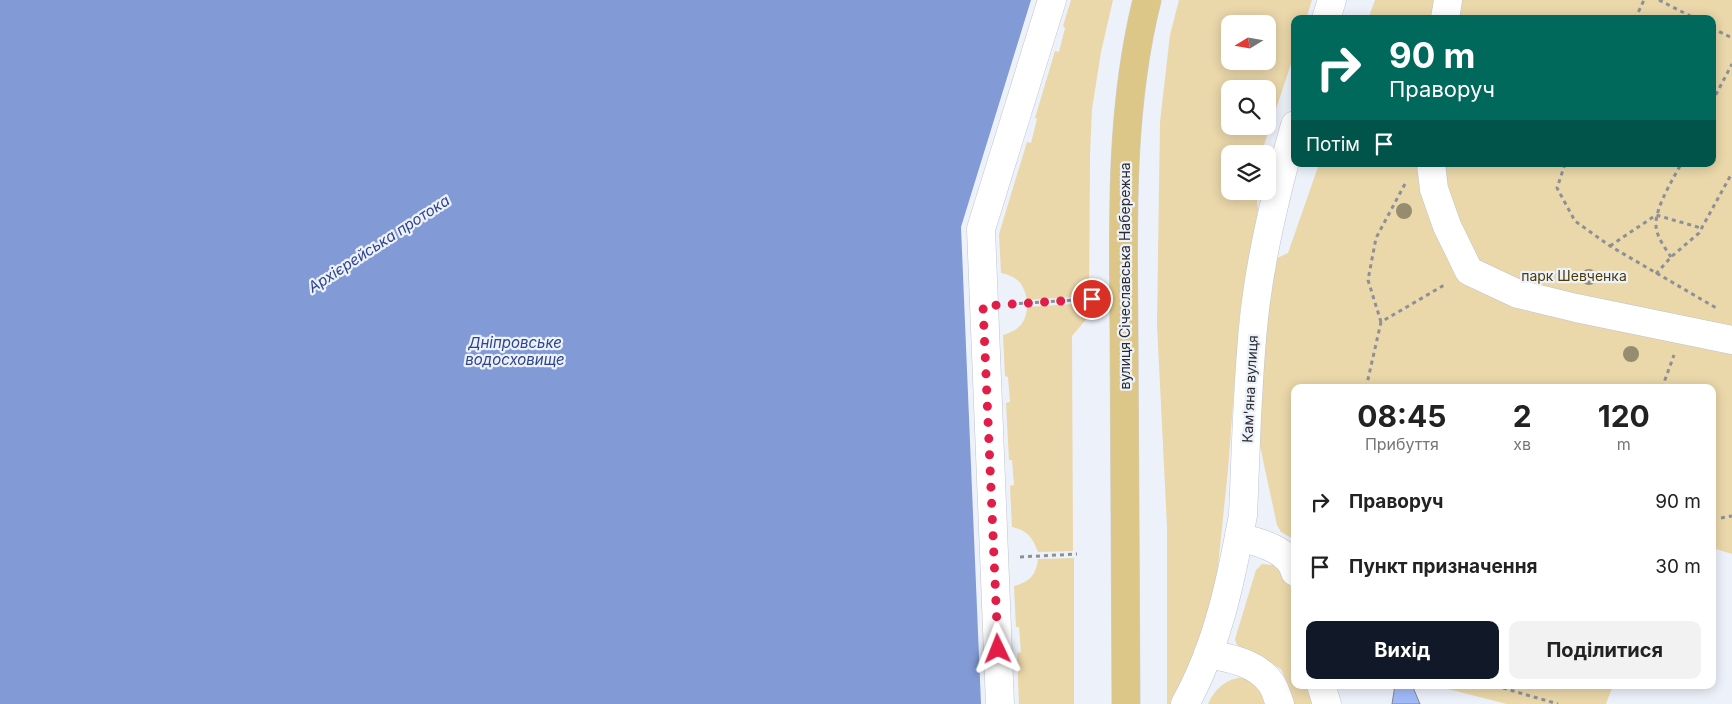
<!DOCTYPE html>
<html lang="uk">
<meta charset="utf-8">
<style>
:root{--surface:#fff;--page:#f2f2f2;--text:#222;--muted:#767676;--accent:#111827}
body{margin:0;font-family:Inter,sans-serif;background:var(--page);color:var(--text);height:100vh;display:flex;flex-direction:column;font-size:19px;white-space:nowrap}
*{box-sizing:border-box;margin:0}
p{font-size:16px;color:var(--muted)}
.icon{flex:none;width:28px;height:28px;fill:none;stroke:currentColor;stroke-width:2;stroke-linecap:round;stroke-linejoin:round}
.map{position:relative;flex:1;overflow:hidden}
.sheet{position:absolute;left:1291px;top:384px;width:425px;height:305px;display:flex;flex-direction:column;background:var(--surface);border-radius:10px;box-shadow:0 2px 12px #0003}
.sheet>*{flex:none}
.guide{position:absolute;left:1291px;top:15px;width:425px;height:152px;border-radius:10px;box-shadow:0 2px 12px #0003;background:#00695c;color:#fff;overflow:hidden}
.needle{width:32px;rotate:259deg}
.buttons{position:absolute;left:1221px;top:15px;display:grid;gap:10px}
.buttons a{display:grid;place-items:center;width:55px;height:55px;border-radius:10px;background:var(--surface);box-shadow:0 2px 12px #0003;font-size:25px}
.pin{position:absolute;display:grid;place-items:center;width:42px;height:42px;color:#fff;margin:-21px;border:2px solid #fff;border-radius:50%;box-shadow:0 1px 5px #0007}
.me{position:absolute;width:55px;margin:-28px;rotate:358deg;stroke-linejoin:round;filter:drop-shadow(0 0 4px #0008)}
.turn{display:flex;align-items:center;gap:18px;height:105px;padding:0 15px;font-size:22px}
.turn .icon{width:65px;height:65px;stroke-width:2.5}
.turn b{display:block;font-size:35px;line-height:42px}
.then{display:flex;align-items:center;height:48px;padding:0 15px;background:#0003;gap:10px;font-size:19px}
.eta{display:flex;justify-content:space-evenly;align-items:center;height:85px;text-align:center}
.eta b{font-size:30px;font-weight:700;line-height:35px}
.primary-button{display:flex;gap:10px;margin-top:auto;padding:10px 15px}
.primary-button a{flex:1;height:58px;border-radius:10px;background:var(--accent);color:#fff;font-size:20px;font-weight:700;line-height:58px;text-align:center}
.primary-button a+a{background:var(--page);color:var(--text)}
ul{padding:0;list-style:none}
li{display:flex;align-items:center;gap:15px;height:65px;padding:0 15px}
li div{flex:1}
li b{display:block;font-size:19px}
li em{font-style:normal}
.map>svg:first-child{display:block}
.green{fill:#ead7aa;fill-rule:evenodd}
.water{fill:#829ad6}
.building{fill:#a1baf8;stroke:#81858d}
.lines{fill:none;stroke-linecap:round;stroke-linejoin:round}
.minor-casing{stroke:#c0c4cd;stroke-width:29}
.major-casing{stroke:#d0d0d1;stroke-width:29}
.path{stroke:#8d9096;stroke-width:3;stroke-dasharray:4 4;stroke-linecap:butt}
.minor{stroke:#fff;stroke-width:28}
.major{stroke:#ddc788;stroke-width:28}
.tree{fill:#968d70}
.route{stroke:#e11d48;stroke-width:9;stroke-dasharray:0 16.2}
.labels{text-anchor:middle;stroke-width:4.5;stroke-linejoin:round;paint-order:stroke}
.street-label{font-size:14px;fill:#292b2e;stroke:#edf1fa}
.park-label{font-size:14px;fill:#4e3b00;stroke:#edf1fa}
.water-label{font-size:15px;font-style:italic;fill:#2d458d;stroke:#edf1fa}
</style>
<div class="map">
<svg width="1732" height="704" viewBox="0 0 1732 704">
<rect width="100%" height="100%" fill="#edf1fa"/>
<g class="green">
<path d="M1071,0H1113L1101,52L1092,109L1090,155L1089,296L1027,300C1024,284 1017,276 1001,273L999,234L1027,142L1031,143L1037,119L1035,118L1055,51L1059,52L1065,28L1063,26Z"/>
<path d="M1179,0H1312L1306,19H1295V52L1261,154H1230V191H1256L1258,210L1240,312L1228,470L1217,575L1203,630L1173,704H1167V526L1157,324L1160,122L1170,35ZM1230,24H1268V61H1230ZM1230,89H1268V126H1230Z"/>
<polygon points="1375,0 1732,0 1732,554 1713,548 1712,388 1295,388 1295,540 1281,532 1277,525 1257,432 1273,260 1288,253 1319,164 1712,164 1712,19 1368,19"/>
<path d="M1089,303V316L1072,336L1073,551L1038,552C1033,538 1027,530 1012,527L1010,486L1014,485L1012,460H1009L1006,403L1010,402L1008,377L1005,376L1003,335C1019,330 1026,323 1027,307Z"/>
<path d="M1074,558V704H1019L1017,653L1021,652L1019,627H1016L1014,586C1030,582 1036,575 1038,559Z"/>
<polygon points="1262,564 1273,565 1286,570 1295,602 1295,685 1313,685 1317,704 1292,704 1288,685 1281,669 1237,645 1235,639 1256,570"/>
<path d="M1245,677L1253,678L1273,704H1208C1215,688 1227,678 1245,677Z"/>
<polygon points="1432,685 1613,685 1606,704 1507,704"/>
</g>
<polygon class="water" points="0,0 1031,0 961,227 981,704 0,704"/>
<polygon class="building" points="1395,685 1412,685 1420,704 1392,704"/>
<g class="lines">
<g class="minor-casing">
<g id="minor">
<polyline points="1326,19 1332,0"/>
<polyline points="1445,19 1448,0"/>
<polyline points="1431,164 1434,189 1447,226 1469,271 1518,294 1576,308 1732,340"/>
<path d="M1239,537C1258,542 1289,549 1295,572"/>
<path d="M1208,654C1230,658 1257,663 1271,683C1275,688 1277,697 1280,704"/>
<polyline points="1321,685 1327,704"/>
<polyline points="1000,704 981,229 1052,0"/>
<path d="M1185,704C1218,645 1231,580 1243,515C1246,449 1247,383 1254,318C1261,252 1277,188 1295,125"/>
</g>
</g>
<g class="major-casing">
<path id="major" d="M1126,704C1126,579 1124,455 1124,330C1123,220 1120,108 1147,0"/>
</g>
<g class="path">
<polyline points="1659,0 1696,19"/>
<polyline points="1635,19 1644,0"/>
<polyline points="1712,28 1732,38"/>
<polyline points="1712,102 1732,64"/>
<polyline points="1565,164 1557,188 1575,221 1610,246 1718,309"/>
<polyline points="1610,246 1656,215 1701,228"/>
<path d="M1671,257C1665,248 1656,236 1656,225C1655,208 1673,179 1681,164"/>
<polyline points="1656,274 1671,257 1699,233 1732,173"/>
<polyline points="1011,304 1092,299"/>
<polyline points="1381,322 1368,280 1376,238 1406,182"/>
<polyline points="1366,388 1381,322 1446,284"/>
<polyline points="1662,388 1674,355"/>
<polyline points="1721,518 1732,516"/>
<polyline points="1020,557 1077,554"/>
<polyline points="1488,685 1503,688 1504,685"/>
<polyline points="1503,688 1558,704"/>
</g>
<use href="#minor" class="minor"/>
<use href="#major" class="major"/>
</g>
<g class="tree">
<circle cx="1404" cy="211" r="8"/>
<circle cx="1589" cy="277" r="8"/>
<circle cx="1631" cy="354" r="8"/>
</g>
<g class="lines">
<polyline class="route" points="998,649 983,306 1092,299"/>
</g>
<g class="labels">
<g class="street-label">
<text transform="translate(1125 276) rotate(-90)" y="5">вулиця Січеславська Набережна</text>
<text transform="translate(1250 389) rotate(-87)" y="5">Кам'яна вулиця</text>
</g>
<g class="park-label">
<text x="1574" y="281">парк Шевченка</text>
</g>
<g class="water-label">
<text transform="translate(379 244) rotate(-33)" y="5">Архієрейська протока</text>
<text x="515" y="348">Дніпровське<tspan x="515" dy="17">водосховище</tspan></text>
</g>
</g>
</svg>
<div class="buttons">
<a><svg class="needle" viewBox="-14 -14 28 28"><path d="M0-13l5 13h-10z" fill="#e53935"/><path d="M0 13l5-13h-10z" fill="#767676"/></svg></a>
<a><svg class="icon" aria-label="search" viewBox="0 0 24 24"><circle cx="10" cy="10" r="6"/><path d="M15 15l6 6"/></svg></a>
<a><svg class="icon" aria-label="layers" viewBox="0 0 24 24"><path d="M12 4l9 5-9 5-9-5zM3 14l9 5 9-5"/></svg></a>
</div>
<div class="pin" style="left:1092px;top:299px;background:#d93025"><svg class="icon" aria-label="arrive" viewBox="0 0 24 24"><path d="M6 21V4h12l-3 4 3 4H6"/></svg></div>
<svg class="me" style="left:998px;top:649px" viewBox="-20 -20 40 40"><path d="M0-17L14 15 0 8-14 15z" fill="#e11d48" stroke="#fff" stroke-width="4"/></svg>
<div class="guide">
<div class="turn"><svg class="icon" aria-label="right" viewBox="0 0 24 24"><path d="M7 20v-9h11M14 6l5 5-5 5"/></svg><div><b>90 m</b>Праворуч</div></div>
<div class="then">Потім<svg class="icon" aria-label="arrive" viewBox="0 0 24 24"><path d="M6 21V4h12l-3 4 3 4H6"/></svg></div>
</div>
<section class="sheet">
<div class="eta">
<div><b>08:45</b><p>Прибуття</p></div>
<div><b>2</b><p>хв</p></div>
<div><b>120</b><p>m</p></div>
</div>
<ul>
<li><svg class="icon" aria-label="right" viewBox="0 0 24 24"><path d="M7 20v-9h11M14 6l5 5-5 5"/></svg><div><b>Праворуч</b></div><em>90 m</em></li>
<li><svg class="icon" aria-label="arrive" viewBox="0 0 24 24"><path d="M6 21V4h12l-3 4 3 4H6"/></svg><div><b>Пункт призначення</b></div><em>30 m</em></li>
</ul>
<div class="primary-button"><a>Вихід</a><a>Поділитися</a></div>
</section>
</div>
